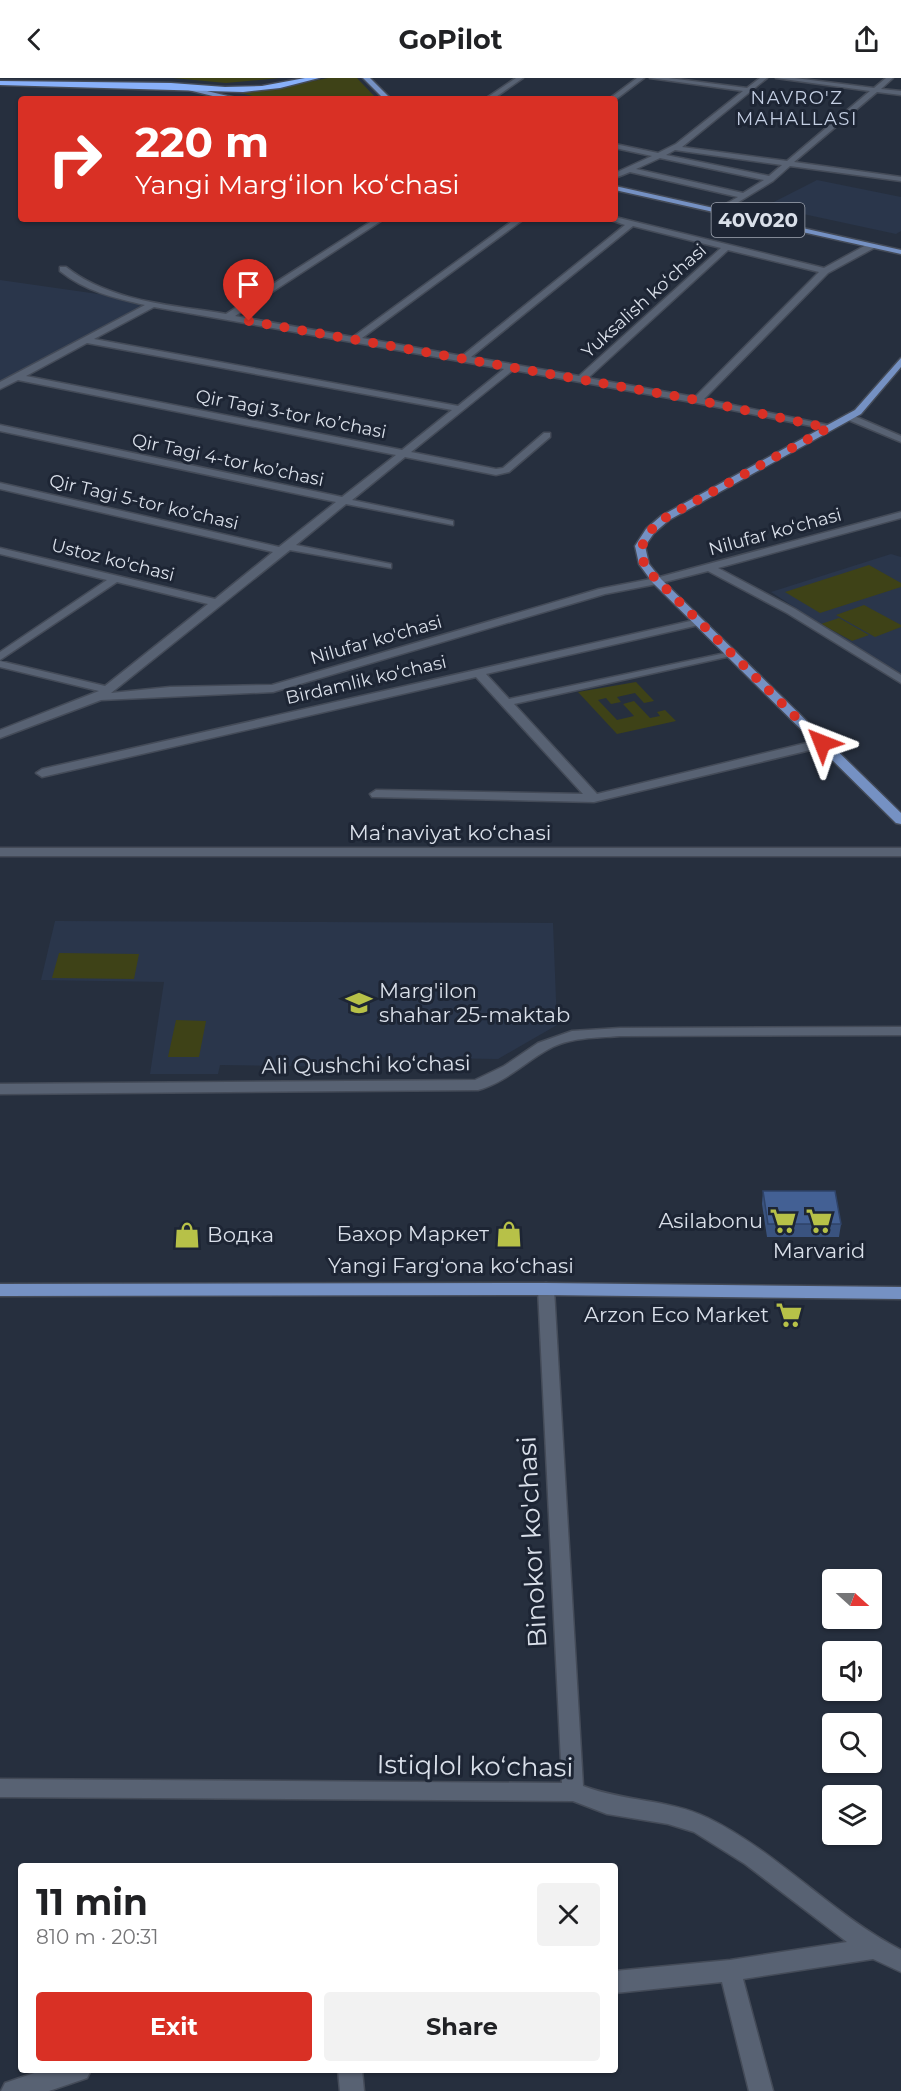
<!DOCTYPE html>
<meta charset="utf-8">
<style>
:root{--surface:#fff;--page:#f2f2f2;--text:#202124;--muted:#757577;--accent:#d93025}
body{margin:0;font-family:Montserrat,sans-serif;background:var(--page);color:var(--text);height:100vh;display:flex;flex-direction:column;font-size:22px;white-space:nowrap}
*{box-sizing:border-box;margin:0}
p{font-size:20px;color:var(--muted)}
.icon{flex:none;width:33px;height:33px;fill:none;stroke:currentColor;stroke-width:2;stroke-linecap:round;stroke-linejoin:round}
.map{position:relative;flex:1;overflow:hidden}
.side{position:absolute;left:18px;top:1785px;width:600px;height:210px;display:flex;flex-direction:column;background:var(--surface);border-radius:6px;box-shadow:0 2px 4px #0004}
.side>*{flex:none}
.banner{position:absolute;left:18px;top:18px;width:600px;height:126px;border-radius:6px;box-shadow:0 2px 4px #0004;background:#d93025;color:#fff;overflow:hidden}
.needle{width:39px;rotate:111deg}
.tools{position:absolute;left:822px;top:1491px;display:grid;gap:12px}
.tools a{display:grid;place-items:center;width:60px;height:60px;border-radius:6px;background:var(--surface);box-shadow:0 2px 4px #0004;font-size:30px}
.pin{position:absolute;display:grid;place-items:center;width:51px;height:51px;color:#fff;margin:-62px -26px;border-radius:50% 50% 50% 0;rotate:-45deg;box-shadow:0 0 6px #0007}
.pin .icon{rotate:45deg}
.me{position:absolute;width:66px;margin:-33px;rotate:315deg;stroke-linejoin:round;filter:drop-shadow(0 0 4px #0008)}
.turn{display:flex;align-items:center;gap:21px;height:126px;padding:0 18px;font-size:27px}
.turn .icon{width:78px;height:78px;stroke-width:2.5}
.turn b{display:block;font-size:42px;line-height:51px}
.round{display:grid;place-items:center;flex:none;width:63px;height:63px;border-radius:6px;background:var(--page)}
.head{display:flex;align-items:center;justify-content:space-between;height:102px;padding:0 18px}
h1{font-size:36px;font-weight:700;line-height:45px}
.action{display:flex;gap:12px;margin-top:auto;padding:12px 18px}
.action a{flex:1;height:69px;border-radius:6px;background:var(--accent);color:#fff;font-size:24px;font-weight:700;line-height:69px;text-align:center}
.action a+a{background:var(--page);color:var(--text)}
header{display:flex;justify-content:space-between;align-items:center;height:78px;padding:0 18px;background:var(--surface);font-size:27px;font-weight:700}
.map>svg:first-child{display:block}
.built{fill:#2a364b}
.green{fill:#3e4217}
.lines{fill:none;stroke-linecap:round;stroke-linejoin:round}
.minor-casing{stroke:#444b58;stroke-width:3}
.major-casing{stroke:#444b58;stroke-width:3}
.highway-casing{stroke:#444b58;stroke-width:3}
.minor{fill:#586273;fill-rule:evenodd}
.major{fill:#7591c3;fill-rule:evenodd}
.highway{fill:#88b0f9;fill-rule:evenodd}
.wall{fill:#3a537f}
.building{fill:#436094;stroke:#2f4368;stroke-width:1.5}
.route{stroke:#d93025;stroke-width:10;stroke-dasharray:0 18}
.labels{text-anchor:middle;stroke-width:6;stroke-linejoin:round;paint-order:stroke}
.far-neighbourhood-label{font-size:18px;letter-spacing:1.5px;fill:#c4cfe3;stroke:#1d2534}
.far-street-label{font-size:18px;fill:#d9dfe9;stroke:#1d2534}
.shield{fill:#1d2534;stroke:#a1a7b3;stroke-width:1.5}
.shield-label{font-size:20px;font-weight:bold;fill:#d9dfe9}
.street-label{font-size:21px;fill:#d9dfe9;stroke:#1d2534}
.poi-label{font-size:21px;fill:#d9dfe9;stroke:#1d2534;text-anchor:end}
.near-street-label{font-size:26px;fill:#d9dfe9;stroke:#1d2534}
</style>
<header><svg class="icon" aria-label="back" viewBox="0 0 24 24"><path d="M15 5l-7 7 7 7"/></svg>GoPilot<svg class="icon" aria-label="share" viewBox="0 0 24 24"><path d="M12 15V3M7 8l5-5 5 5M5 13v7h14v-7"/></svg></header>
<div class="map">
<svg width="901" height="2013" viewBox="0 0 901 2013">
<rect width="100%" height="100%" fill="#262f3e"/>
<g class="built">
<polygon points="817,102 901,119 901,153 896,156 766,128"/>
<polygon points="0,202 105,217 149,227 0,307"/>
<polygon points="891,476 901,479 901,598 771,514"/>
<polygon points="55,843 553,845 557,947 498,981 369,979 368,989 220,987 218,996 150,996 164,904 41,902"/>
</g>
<g class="green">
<polygon points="173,0 280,0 226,5"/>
<polygon points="328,0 357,0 377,21 266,21 236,14 269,12"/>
<polygon points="869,487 901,505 901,509 820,535 785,514"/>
<polygon points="864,527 901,547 901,549 875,559 836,537"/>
<polygon points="839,540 869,557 852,563 821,546"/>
<polygon points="636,604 654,623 644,625 635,615 617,619 621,624 611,626 606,620 598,622 617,642 634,638 623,626 634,623 650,640 660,638 657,634 665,632 676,643 617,656 578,614"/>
<polygon points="59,875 139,876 134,901 52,900"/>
<polygon points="176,942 206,943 199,979 168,979"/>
</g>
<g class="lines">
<g class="minor-casing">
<g id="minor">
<polygon points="516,0 523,0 493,21 485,21"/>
<polygon points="637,0 644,0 615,22 609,21"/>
<path d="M650,0H669L747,10L760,0H767L682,69L787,83L870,13L776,0H795L874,10L886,0H893L881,11L901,13V17L877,14L794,84L901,99V103L790,88L773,103L727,131L724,127L738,119L630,94L615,100V95L652,78L615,70V66L658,75L676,66L743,13ZM675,72L782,87L769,98L666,77ZM660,80L764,102L743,115L636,91Z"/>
<path d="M615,139L824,190L868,166H874V170L828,195L704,321L828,347L831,348V352L697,325L513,292L411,374L496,391L503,390L544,355H550V359L509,394L496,397L405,379L352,422L453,443V447L346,426L296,467L391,486V490L290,472L111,615L170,609L272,607L599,511L656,500L901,434V440L718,490L795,531L901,597V605L787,535L708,493L657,506L605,516L273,614L101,622L0,660V652L99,613L0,589V583L105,608L208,526L117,504L0,582V574L107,502L0,476V470L215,521L273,474L0,411V405L279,469L336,424L0,353V347L342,419L396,377L18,302L0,311V304L145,227C114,220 85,213 60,193V189H66C110,224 173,227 226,236L375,141H384L235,238L353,259L515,141H524L362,260L462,278L625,147L608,141ZM633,148L721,170L579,298L471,279ZM728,172L819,194L695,319L588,300ZM154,229L504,291L458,328L94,261ZM87,265L452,332L402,372L26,298Z"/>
<polygon points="846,337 852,337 901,358 901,364 846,341"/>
<polygon points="699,541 703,542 703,546 486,596 509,621 735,573 737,575 731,578 514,626 597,716 823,661 827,662 827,668 594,724 372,719 370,716 376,712 583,716 476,599 42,699 36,695 42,691"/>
<rect x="0" y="770" width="901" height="8"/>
<path d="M901,949V957L620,958C595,960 569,959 547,972C524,985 504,1005 478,1012L0,1016V1006L475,1002L504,988L538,965L572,953L620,950Z"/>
<path d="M546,1205L552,1207L554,1211L583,1708C625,1724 669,1721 708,1740C778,1774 831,1836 901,1872V1894L873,1881L743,1901L773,2013H749L722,1904L615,1915V1893L730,1882L847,1864L745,1786L694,1754L668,1746L607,1736L573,1723L0,1719V1701L562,1705L538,1211L540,1207Z"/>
<polygon points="43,1992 91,1992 87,2000 49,2013 1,2013 5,2005"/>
<polygon points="338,1992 362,1992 364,2013 340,2013"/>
</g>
</g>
<g class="major-casing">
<g id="major">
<polygon points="363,0 370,0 391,21 384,21"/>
<polygon points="182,7 236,20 237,21 225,21 180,10"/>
<polygon points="615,108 901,172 901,176 615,112"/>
<polygon points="901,280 901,289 861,336 669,442 654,455 645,468 649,486 661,501 901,735 901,746 896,745 653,505 639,486 635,468 646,451 661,438 855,332"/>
<polygon points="546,1205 901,1209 901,1221 546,1217 0,1218 0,1206"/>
</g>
</g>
<g class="highway-casing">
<polygon id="highway" points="305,0 319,0 280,10 243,14 0,7 0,3 171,5 225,9 262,8"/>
</g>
<use href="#minor" class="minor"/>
<use href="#major" class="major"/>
<use href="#highway" class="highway"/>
</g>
<polygon class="wall" points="763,1113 841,1146 839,1159 767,1159 762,1126"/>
<polygon class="building" points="763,1113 835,1113 841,1146 768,1146"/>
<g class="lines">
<path class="route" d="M249,243L697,322L828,350L665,440C644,455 634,472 649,494L822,665"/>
</g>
<defs>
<g id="school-bare" transform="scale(2.07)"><path d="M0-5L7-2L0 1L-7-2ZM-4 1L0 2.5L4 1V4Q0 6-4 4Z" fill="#b7c148" stroke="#1d2534" stroke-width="2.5" paint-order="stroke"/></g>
<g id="supermarket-bare" transform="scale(2.07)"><path d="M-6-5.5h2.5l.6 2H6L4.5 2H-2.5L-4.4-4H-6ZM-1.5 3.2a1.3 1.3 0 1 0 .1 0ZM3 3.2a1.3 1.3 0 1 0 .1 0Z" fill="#b7c148" stroke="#1d2534" stroke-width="2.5" paint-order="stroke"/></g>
<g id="shop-bare" transform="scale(2.07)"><path d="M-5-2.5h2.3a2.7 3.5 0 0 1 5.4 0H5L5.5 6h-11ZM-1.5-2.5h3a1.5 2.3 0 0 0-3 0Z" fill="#b7c148" stroke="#1d2534" stroke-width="2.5" paint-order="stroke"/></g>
</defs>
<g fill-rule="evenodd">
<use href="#school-bare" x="359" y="925"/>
<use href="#supermarket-bare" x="783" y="1143"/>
<use href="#supermarket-bare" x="819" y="1143"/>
<use href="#shop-bare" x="509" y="1156"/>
<use href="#shop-bare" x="187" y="1157"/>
<use href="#supermarket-bare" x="789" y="1237"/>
</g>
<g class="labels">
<g class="far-neighbourhood-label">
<text x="797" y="26">NAVRO'Z<tspan x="797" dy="21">MAHALLASI</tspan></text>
</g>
<g class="far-street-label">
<text transform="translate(644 223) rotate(-42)" y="6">Yuksalish koʻchasi</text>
<text transform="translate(291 336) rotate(11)" y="6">Qir Tagi 3-tor koʼchasi</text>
<text transform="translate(228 382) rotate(12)" y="6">Qir Tagi 4-tor koʼchasi</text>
<text transform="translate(144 424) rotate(13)" y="6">Qir Tagi 5-tor koʼchasi</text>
<text transform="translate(775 454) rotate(-15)" y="6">Nilufar koʻchasi</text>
<text transform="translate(113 482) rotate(14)" y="6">Ustoz ko'chasi</text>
<text transform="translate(376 562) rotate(-16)" y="6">Nilufar ko'chasi</text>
<text transform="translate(366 602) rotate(-13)" y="6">Birdamlik koʻchasi</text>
</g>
<rect class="shield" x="711.5" y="125" width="93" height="34" rx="4.5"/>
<g class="shield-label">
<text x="758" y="149">40V020</text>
</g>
<g class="street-label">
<text x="450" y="762">Maʻnaviyat koʻchasi</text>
<text transform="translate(366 987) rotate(-1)" y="7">Ali Qushchi koʻchasi</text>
<text x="451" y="1195">Yangi Fargʻona koʻchasi</text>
</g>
<g class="poi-label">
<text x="379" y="920" text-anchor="start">Marg'ilon<tspan x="379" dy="24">shahar 25-maktab</tspan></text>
<text x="763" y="1150">Asilabonu</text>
<text x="489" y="1163">Бахор Маркет</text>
<text x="207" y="1164" text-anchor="start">Водка</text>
<text x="819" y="1180" text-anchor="middle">Marvarid</text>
<text x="769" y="1244">Arzon Eco Market</text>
</g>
<g class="near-street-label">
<text transform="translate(532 1464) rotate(-93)" y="9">Binokor ko'chasi</text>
<text transform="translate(475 1688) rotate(1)" y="9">Istiqlol koʻchasi</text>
</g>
</g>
</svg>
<div class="tools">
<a><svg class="needle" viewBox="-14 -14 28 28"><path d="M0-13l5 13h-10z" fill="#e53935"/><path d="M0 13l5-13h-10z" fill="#757577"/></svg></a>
<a><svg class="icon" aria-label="sound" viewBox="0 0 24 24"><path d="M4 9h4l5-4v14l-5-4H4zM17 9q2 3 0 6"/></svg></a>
<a><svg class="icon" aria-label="search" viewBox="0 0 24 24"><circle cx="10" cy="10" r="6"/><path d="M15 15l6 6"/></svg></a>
<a><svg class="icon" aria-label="layers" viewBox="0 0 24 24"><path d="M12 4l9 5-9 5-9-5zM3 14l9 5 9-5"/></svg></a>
</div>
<div class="pin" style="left:249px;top:243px;background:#d93025"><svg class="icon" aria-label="arrive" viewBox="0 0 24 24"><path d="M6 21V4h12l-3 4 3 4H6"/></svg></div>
<svg class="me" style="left:822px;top:665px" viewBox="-20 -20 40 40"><path d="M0-17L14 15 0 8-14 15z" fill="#d93025" stroke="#fff" stroke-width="4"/></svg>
<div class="banner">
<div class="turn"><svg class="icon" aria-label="right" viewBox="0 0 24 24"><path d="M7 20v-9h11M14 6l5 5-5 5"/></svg><div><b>220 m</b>Yangi Margʻilon koʻchasi</div></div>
</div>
<section class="side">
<div class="head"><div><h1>11 min</h1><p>810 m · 20:31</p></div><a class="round"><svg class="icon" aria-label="close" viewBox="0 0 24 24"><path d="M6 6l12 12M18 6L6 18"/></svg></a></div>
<div class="action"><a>Exit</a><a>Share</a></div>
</section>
</div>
